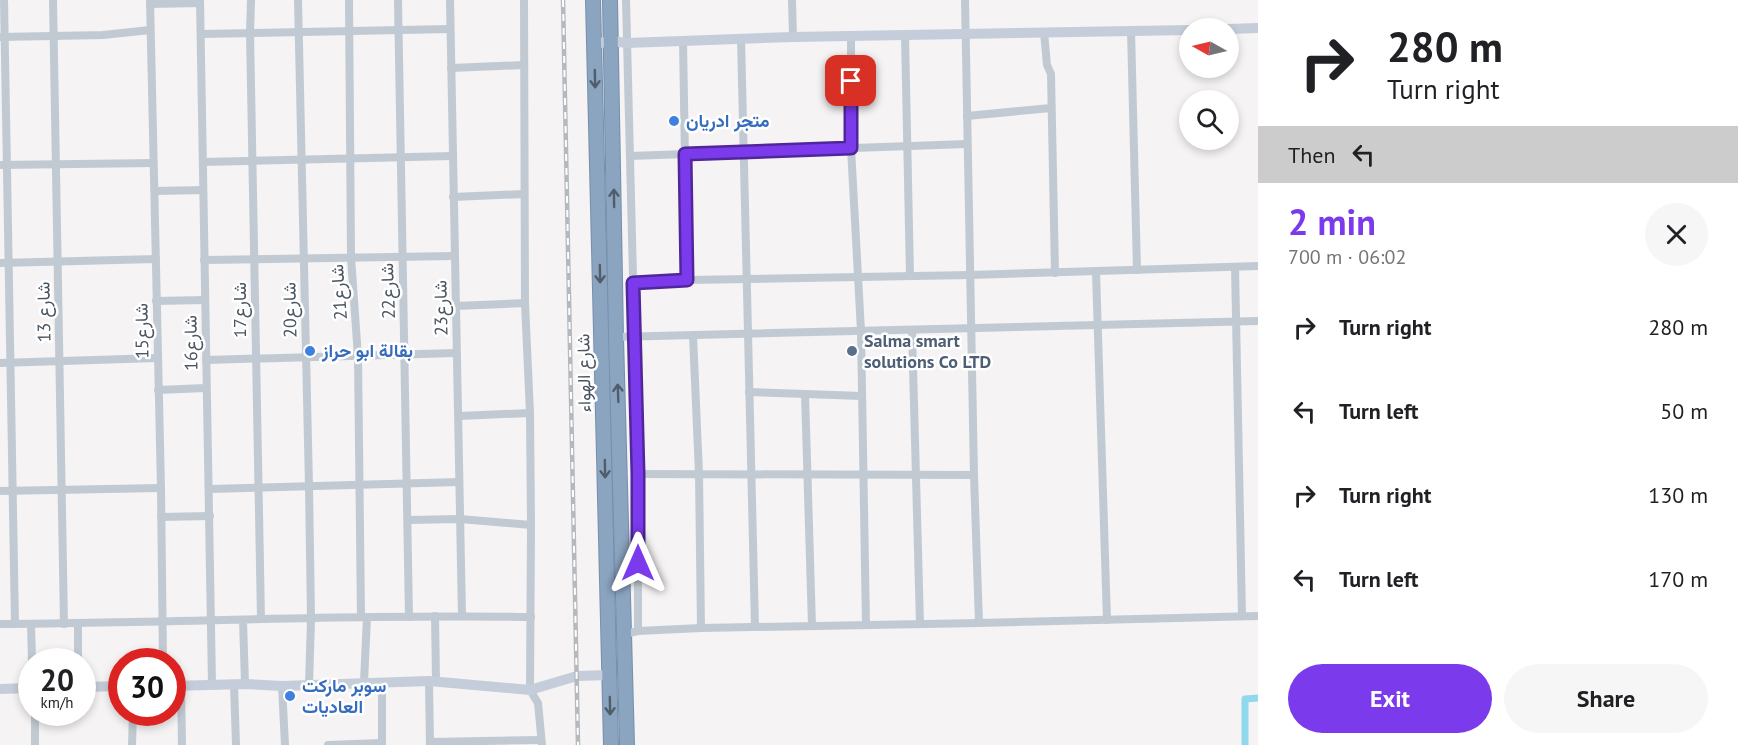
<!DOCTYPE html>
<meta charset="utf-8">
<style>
:root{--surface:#fff;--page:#f6f6f6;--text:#202124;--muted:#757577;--accent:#7c3aed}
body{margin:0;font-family:"PT Sans",Vazirmatn,sans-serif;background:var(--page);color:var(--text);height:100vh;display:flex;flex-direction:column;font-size:22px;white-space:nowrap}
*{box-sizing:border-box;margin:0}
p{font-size:20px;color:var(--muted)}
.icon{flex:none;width:33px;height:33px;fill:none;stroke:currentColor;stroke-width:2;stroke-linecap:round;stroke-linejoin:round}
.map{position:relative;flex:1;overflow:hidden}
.panel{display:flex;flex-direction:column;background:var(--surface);width:480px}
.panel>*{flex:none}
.guide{background:#fff;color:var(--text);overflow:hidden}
.needle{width:39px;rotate:278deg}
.tools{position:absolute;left:1179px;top:18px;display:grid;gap:12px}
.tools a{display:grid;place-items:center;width:60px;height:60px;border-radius:50%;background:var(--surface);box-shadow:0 3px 9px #0003;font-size:30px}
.speed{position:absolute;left:18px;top:648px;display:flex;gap:12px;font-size:30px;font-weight:700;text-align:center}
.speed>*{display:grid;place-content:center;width:78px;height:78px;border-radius:50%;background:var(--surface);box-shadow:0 3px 9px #0003;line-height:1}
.speed small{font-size:15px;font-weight:400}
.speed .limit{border:9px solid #d22;background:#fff;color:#111}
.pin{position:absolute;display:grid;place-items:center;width:51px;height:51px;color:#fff;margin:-26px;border-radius:12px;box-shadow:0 3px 9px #0006}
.me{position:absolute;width:66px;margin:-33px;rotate:0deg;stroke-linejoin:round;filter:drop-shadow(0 0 4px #0008)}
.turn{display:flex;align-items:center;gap:21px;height:126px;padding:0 30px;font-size:27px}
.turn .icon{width:78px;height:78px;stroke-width:2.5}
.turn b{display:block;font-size:42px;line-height:51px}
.then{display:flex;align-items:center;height:57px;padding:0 30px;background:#0003;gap:12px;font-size:22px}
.round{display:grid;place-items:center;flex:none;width:63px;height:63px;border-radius:32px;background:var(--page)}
.head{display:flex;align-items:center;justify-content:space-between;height:102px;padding:0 30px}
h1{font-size:36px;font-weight:700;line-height:45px;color:var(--accent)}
.primary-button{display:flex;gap:12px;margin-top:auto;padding:12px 30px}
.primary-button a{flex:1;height:69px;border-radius:36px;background:var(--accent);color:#fff;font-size:24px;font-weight:700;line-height:69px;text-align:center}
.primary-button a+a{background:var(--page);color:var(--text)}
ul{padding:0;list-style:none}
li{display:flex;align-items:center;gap:18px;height:84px;padding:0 30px}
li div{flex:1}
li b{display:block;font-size:22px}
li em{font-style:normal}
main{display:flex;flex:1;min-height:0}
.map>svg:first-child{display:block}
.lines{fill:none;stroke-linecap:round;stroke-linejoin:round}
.canal{stroke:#90d8ed;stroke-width:7}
.highway-casing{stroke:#768fac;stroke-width:16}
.street{stroke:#c1cad2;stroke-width:8}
.secondary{stroke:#c4cdd9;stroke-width:10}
.highway{stroke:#8ba4c0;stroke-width:14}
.rail-casing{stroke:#b5b8bd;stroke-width:4.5}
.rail{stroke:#fff;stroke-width:2;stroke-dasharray:7;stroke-linecap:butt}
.oneway{stroke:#505d6a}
.route-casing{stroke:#51269a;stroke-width:15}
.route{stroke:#7c3aed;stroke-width:10}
.shop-dot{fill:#3f7fe0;stroke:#fff;stroke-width:2}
.service-dot{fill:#5c6f8a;stroke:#fff;stroke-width:2}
.labels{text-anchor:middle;stroke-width:5;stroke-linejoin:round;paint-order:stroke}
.shop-label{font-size:18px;font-weight:bold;fill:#366cbe;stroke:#fff;text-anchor:start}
.street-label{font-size:18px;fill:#4a5561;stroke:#fff}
.service-label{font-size:18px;font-weight:bold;fill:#4e5e75;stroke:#fff;text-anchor:start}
</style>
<main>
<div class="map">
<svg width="1258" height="745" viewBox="0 0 1258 745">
<rect width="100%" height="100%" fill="#f5f3f3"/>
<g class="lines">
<polyline class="canal" points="1245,745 1245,699 1258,698"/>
<g class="highway-casing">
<g id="highway">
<polyline points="593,0 611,745"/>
<polyline points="610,0 616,337 627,745"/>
</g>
</g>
<g class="street">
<polyline points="4,0 15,624"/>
<polyline points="53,0 64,624"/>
<polyline points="150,0 161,488 163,662"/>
<polyline points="200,0 212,685"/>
<polyline points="251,0 250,33 261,619"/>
<polyline points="298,0 309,486 311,619 309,685"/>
<polyline points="349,0 351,257 358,357 361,617"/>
<polyline points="398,0 409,617"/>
<polyline points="450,0 462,616"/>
<polyline points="524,0 525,303 530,413 531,525 530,690 538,703 542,745"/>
<polyline points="626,0 638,474 638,631"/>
<polyline points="792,0 793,37"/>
<polyline points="965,0 974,475 979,623"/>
<polyline points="150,4 200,3"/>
<polyline points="1131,30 1137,270"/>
<polyline points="1044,32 1047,65 1051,74 1055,273"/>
<polyline points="201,34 450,29"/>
<polyline points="905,35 910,276"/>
<polyline points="851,36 851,148 861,331 866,625"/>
<polyline points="1,37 103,35 150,30"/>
<polyline points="741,38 755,627"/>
<polyline points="683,41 687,280"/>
<polyline points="451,68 524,65"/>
<polyline points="967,116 1051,108"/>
<polyline points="630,156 967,144"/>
<polyline points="203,162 453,156"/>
<polyline points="0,165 153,163"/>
<polyline points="155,191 203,190"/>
<polyline points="453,197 524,194"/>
<polyline points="204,260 454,256"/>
<polyline points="0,263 156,259"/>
<polyline points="1235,267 1242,616"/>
<polyline points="1096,272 1107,620"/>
<polyline points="633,283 687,280 970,275 1258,266"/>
<polyline points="156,301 205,300"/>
<polyline points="456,306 525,303"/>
<polyline points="912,330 920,624"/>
<polyline points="693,335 699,474 701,628"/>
<polyline points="616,337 1258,321"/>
<polyline points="206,360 456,353"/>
<polyline points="0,363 157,358"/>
<polyline points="158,390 206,388"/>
<polyline points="749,392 862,396"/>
<polyline points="805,394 812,626"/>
<polyline points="459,416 530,413"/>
<polyline points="638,474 974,475"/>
<polyline points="209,489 459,482"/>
<polyline points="0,491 161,488"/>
<polyline points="161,517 210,516"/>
<polyline points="408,520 460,519 531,525"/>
<polyline points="435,616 436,681"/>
<polyline points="243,620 245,684"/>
<path d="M0,624C177,623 354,614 531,617"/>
<polyline points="31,624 32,662"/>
<polyline points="78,624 78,662"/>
<polyline points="625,634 638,631 701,628 979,623 1258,616"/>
<polyline points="429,681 430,745"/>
<polyline points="364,682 367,617"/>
<polyline points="382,682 382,745"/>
<polyline points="234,684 236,745"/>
<polyline points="181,686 182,745"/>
<polyline points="282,686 285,745"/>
<polyline points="35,712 35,745"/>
<polyline points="430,742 541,740"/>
<polyline points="132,745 133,712"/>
<polyline points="328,745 382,743"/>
</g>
<g class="secondary">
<polyline points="1228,29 1258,28"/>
<polyline points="595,44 611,41 627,43 793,37 1190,30"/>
<polyline points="172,686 245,684 282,686 429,681 530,690 577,676 610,675"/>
<polyline points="82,687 122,686"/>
<polyline points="0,689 32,688"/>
</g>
<use href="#highway" class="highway"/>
<g class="rail-casing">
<polyline id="rail" points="563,0 578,745"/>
</g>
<use href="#rail" class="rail"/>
</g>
<defs><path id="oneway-shaft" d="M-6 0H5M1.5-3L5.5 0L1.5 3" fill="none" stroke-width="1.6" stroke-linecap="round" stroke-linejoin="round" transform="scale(1.5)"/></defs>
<g class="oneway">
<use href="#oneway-shaft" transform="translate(595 79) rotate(89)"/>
<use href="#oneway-shaft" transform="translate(614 198) rotate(-91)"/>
<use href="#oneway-shaft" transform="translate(600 274) rotate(89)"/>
<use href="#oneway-shaft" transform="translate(618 393) rotate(-92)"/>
<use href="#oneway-shaft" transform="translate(605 469) rotate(89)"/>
<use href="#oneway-shaft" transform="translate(610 706) rotate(89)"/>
</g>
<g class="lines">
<g class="route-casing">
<polyline id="route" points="638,563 638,474 633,283 687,280 685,154 851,148 851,81"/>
</g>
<use href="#route" class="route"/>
</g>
<g class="shop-dot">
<circle cx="674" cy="121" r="6"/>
<circle cx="310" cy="351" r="6"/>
<circle cx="290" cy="696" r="6"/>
</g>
<circle class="service-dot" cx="852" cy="351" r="6"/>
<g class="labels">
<g class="shop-label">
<text x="686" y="127">متجر ادريان</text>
<text x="322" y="357">بقالة ابو حراز</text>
<text x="302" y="692">سوبر ماركت<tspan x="302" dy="21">العاديات</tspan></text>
</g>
<g class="street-label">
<text transform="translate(388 291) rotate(-92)" y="6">شارع22</text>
<text transform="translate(339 292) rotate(-94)" y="6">شارع21</text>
<text transform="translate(441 308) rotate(-91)" y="6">شارع23</text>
<text transform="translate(240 310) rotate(-90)" y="6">شارع17</text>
<text transform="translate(290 310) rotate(-91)" y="6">شارع20</text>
<text transform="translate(44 312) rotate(-91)" y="6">شارع 13</text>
<text transform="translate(142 331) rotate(-91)" y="6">شارع15</text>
<text transform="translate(191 343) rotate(-91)" y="6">شارع16</text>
<text transform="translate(584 373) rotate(-91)" y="6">شارع الهواء</text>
</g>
<g class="service-label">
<text x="864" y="347">Salma smart<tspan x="864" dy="21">solutions Co LTD</tspan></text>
</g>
</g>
</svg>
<div class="tools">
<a><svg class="needle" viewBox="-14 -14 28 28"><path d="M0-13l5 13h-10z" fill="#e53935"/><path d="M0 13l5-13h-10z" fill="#757577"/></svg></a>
<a><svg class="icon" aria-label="search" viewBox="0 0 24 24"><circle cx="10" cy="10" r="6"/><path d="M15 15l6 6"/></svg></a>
</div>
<div class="speed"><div>20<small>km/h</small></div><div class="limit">30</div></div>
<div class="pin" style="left:851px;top:81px;background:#d93025"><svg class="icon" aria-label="arrive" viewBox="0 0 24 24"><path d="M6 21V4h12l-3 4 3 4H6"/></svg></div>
<svg class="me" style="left:638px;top:563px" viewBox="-20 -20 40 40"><path d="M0-17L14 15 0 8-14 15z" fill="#7c3aed" stroke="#fff" stroke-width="4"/></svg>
</div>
<section class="panel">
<div class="guide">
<div class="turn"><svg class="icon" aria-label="right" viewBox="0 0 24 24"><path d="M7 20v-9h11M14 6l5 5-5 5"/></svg><div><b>280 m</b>Turn right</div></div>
<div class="then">Then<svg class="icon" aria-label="left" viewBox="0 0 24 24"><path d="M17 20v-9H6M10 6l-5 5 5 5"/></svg></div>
</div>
<div class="head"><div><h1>2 min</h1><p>700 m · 06:02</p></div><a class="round"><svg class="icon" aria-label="close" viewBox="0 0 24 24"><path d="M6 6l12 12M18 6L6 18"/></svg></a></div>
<ul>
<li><svg class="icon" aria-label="right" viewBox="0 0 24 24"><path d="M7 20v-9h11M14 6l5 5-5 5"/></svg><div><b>Turn right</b></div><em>280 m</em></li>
<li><svg class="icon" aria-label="left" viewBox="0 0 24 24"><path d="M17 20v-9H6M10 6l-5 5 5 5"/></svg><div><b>Turn left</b></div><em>50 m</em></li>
<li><svg class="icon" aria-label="right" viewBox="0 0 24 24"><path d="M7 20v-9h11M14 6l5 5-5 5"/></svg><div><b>Turn right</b></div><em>130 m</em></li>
<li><svg class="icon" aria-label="left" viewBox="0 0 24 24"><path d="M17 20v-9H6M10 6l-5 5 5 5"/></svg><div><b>Turn left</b></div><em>170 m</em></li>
</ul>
<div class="primary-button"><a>Exit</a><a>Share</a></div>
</section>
</main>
